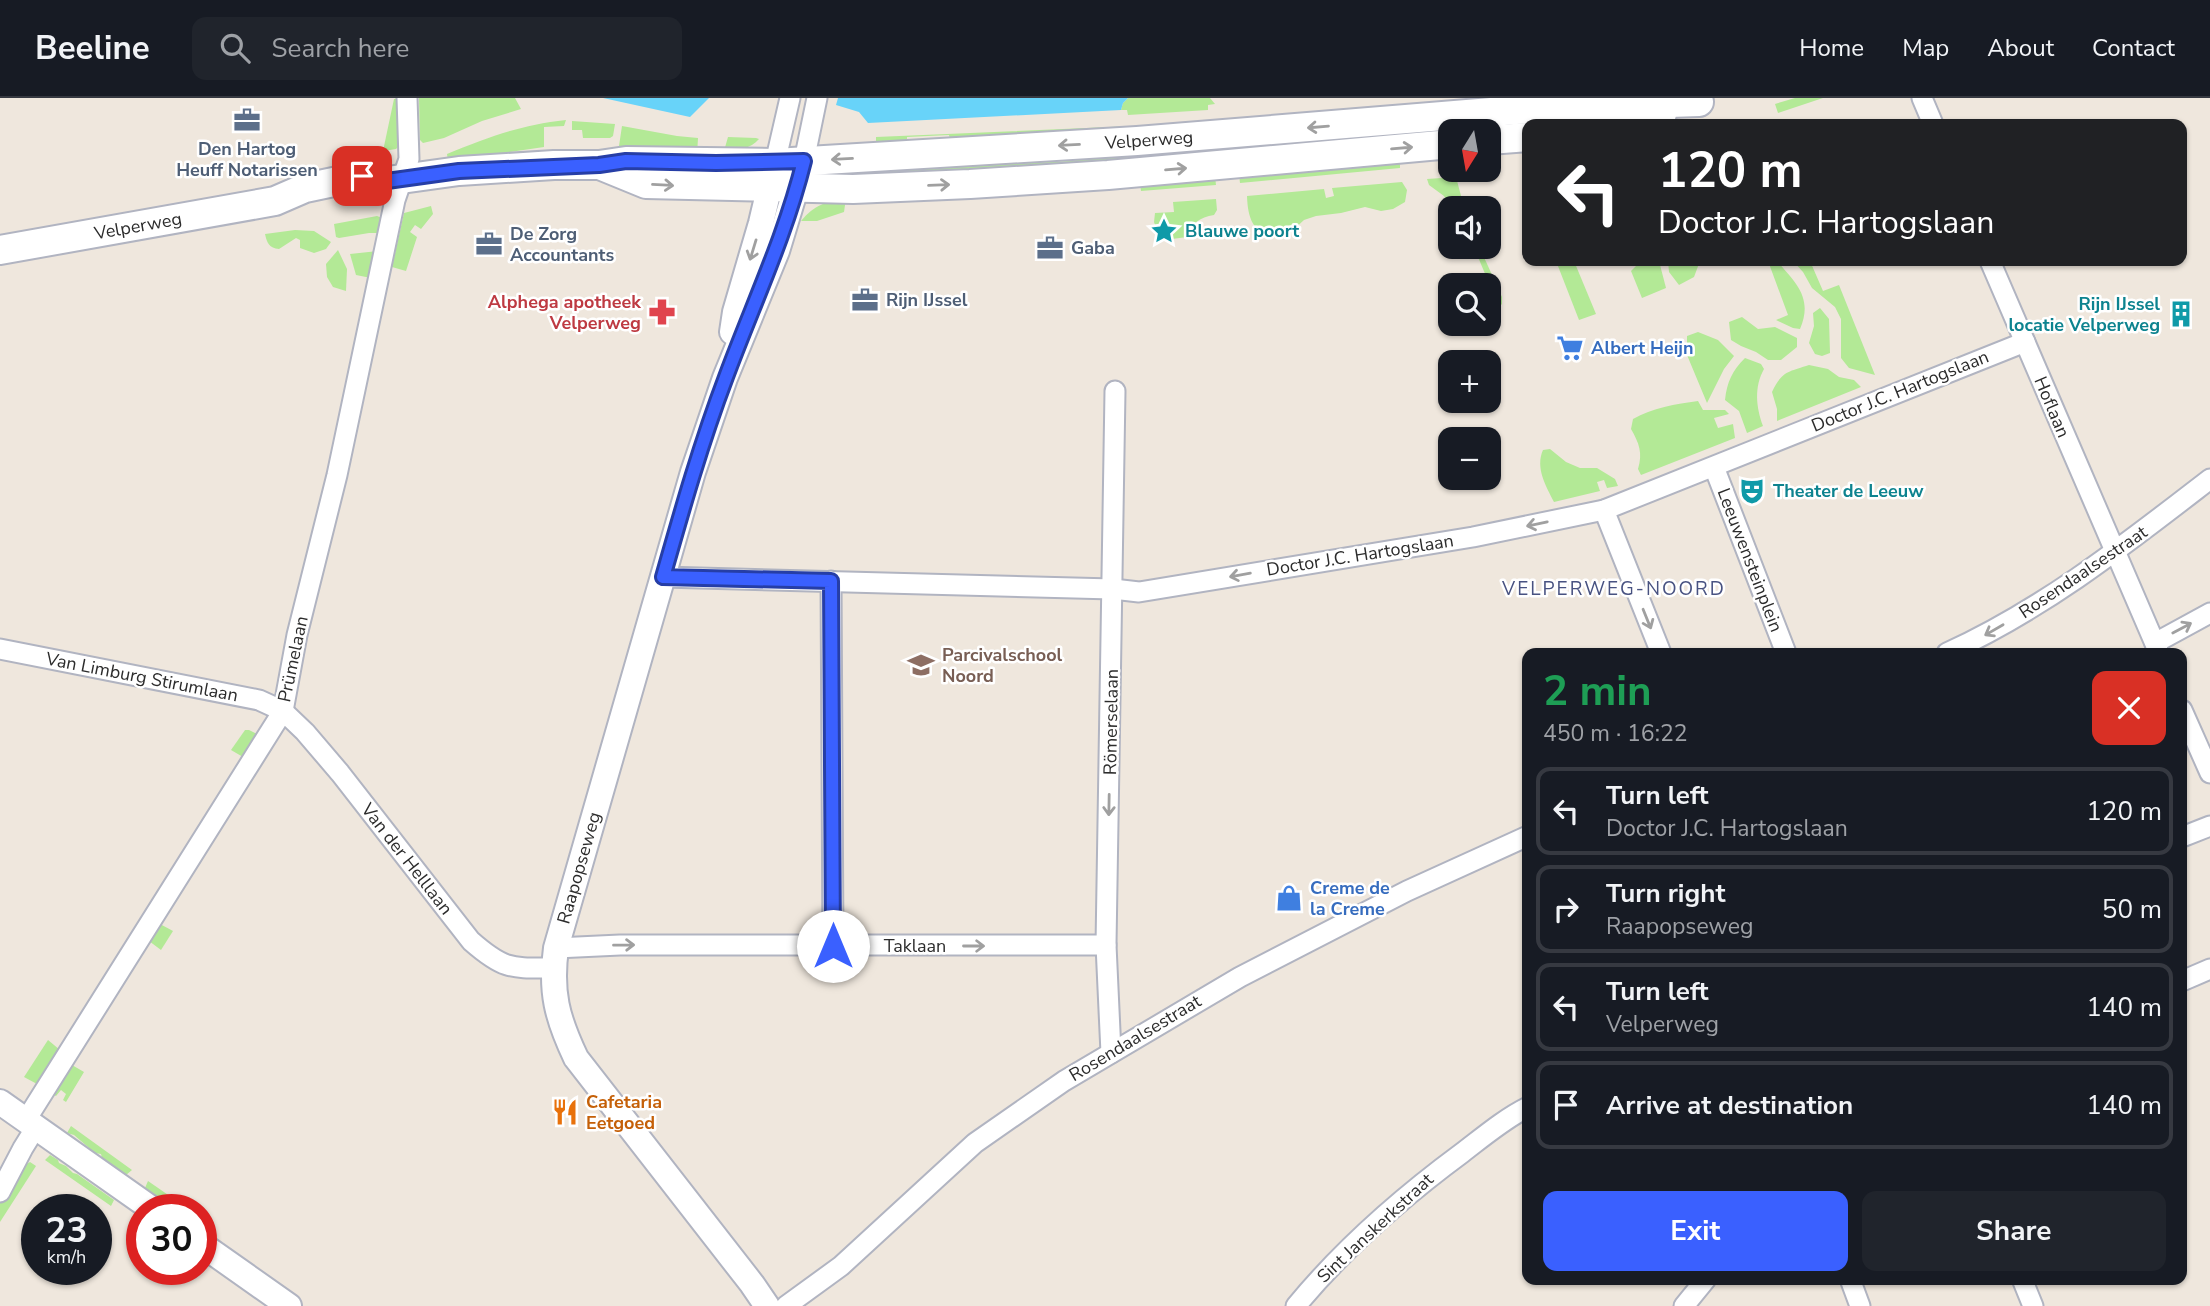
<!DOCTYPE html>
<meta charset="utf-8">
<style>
:root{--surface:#171b24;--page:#20242c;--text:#f1f3f6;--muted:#9ea1a6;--line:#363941;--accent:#3a60ff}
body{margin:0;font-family:"Nunito Sans",sans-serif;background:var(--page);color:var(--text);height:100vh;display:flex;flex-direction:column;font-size:26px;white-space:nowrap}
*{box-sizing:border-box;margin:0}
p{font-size:23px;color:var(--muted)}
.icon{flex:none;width:38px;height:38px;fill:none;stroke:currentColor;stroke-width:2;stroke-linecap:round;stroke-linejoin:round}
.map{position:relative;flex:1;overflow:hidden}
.side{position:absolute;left:1522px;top:550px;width:665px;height:637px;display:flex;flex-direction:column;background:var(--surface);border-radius:14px;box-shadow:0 2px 5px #0004}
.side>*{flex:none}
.banner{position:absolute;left:1522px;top:21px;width:665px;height:147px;border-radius:14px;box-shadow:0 2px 5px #0004;background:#202124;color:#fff;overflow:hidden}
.needle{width:46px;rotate:191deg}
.tools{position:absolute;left:1438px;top:21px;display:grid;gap:14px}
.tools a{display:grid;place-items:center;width:63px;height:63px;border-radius:14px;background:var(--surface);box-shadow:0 2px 5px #0004;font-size:35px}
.speed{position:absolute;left:21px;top:1096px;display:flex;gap:14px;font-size:35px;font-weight:700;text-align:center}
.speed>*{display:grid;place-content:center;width:91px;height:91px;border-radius:50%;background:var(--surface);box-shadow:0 2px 5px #0004;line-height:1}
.speed small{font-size:18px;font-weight:400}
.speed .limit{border:10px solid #d22;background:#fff;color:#111}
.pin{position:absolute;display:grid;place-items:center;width:60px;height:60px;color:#fff;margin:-30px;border-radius:14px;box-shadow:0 4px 10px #0006}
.me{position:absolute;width:77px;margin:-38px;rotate:0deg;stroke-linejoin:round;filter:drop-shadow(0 0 5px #0008)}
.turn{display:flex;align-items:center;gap:24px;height:147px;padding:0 21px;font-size:32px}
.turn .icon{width:91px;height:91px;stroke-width:2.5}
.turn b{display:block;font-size:49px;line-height:60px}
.round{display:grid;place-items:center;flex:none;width:74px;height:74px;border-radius:14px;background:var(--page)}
.summary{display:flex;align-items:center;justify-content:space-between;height:119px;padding:0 21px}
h1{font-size:42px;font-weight:700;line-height:52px;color:#1e9e55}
.action{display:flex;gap:14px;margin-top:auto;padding:14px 21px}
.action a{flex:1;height:80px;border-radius:14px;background:var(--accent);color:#fff;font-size:28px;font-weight:700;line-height:80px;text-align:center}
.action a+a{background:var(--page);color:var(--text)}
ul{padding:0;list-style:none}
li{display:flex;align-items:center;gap:21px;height:88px;margin:0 14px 10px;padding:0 7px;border:4px solid var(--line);border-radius:14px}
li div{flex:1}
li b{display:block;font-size:26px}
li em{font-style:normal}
header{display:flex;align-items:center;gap:42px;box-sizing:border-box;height:98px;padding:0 35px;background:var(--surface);border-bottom:2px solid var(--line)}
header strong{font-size:33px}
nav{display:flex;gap:38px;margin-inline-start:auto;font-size:24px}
.search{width:490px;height:63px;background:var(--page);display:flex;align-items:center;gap:18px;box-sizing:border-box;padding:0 24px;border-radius:14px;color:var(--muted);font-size:26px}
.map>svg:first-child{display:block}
.green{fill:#b3e996}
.water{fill:#68d3f9}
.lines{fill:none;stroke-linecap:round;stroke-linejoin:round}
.minor-casing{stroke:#b1b4c1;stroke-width:23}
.tertiary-casing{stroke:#b1b4c1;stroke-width:28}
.secondary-casing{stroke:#b1b4c1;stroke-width:32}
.minor{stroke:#fff;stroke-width:19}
.tertiary{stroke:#fff;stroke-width:24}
.secondary{stroke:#fff;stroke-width:28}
.oneway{stroke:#a0a0a0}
.route-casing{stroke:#263ea6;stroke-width:18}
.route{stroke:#3a60ff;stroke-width:12}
.labels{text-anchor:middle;stroke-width:5;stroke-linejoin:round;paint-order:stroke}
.street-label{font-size:18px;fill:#2c2c2c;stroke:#fff}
.service-label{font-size:18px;font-weight:bold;fill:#4e5e75;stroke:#fff;text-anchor:start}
.culture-label{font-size:18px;font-weight:bold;fill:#0d838f;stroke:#fff;text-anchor:start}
.health-label{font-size:18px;font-weight:bold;fill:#be3a42;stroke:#fff;text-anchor:end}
.shop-label{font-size:18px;font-weight:bold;fill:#366cbe;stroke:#fff;text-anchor:start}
.education-label{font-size:18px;font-weight:bold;fill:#785e54;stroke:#fff;text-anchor:start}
.food-label{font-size:18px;font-weight:bold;fill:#c56008;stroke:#fff;text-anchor:start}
.neighbourhood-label{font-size:19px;letter-spacing:2px;fill:#485281;stroke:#fff}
</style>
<header>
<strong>Beeline</strong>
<div class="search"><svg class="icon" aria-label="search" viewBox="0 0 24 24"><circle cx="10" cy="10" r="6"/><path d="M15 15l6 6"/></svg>Search here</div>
<nav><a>Home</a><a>Map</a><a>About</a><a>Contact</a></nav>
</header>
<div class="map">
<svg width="2210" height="1208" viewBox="0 0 2210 1208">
<rect width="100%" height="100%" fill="#efe7dd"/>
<g class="green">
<polygon points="401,0 400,47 396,51 383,53 394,1"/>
<polygon points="419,0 515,0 521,11 482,23 444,40 423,45 420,42"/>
<polygon points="1128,0 1210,0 1215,6 1208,7 1208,12 1128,17 1127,12 1121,12 1123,5"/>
<polygon points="1795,0 1823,0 1778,15 1775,6"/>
<polygon points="1395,14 950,41 949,37 907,39 907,43 876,45 876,39 1133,28"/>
<path d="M566,22L564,28L544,29V49L448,63L447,56C489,39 520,27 566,22Z"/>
<polygon points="572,23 615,26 613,38 610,40 583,40 582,32 572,32"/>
<polygon points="622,28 677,38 698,40 697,57 619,48"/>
<path d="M728,39L756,40L759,41C751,51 737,52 724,53Z"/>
<polygon points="1280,45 1149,56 1072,68 871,78 872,73 1071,63 1148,52"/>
<polygon points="1400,62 1400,70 1240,85 1239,76"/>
<polygon points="1215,78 1216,87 1141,93 1140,85"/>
<polygon points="1456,79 1464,109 1451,111 1444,98 1429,87 1427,81"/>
<path d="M1402,84L1407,92L1405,104L1393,111L1381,113L1365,109L1341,115L1316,118L1304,122L1291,134L1279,141C1254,136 1248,123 1247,98L1324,91L1326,100L1334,98L1332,90Z"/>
<path d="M846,100L844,114L817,123H801C814,107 827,103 846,100Z"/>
<path d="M1216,101L1217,112L1214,117C1200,119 1190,126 1187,139L1172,141L1158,136L1154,124L1155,115L1174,114L1173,104Z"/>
<polygon points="431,108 433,116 421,131 415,127 410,134 417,139 406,173 392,169 404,115"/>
<polygon points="377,118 382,120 380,135 369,135 339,140 336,139 334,126"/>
<path d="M295,132L314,133L331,144L326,151L314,155L300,150V142L296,140L279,151C269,150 267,145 265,136Z"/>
<polygon points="338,152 347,171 346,193 333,189 327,179 326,166"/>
<polygon points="378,153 371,180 356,177 350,156"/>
<polygon points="1483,157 1502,199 1502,206 1499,209 1478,159"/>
<polygon points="1556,163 1574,163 1596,216 1579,222"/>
<polygon points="1641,163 1659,163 1666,190 1642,200 1631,173"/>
<polygon points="1668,163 1700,163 1694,179 1679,187 1669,174"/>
<path d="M1768,163H1777C1797,186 1813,200 1800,231L1793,230L1776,222L1788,217Z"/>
<polygon points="1793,163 1810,163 1823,193 1839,187 1875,277 1849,270 1841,260 1841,221 1835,209 1812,190 1803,174"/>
<polygon points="1820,210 1829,221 1830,255 1822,258 1815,256 1809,245 1814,228 1813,215"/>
<polygon points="1742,219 1758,231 1775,229 1797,240 1797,249 1781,262 1768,262 1756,254 1741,248 1731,242 1729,224"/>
<polygon points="1698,234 1718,242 1734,258 1724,271 1707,305 1687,257 1687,238"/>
<path d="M1745,260L1761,266L1764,271C1754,289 1756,309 1763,328L1747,335L1739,313L1725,302C1727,284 1732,273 1745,260Z"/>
<path d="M1809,267L1828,271L1839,279L1854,282L1861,289L1777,323V311L1772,294C1782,273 1788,274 1809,267Z"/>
<path d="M1698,303L1703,312H1725L1729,316L1714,320L1718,330L1733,326L1735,340L1641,377L1638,371C1643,355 1639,345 1631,331L1633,321C1652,310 1676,306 1698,303Z"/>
<path d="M1550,351L1566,364L1580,370H1597L1615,381L1618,388L1607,390L1604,382L1597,384L1600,393L1554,404C1546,388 1535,370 1543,352Z"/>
<polygon points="245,632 249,632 259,637 243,659 231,652"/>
<polygon points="160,826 173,833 161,852 149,843"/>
<polygon points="48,942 60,952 37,986 24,979"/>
<polygon points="72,967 84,974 66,1004 63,1002 66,996 61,992 56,998 52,996"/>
<polygon points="71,1028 132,1072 126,1077 102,1060 101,1056 95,1055 74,1037 67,1035"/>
<polygon points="50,1057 58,1062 59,1065 66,1068 73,1075 77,1076 114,1102 111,1108 45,1062"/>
<polygon points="30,1064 36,1068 0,1124 0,1104 22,1069"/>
<polygon points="148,1083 187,1110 176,1111 145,1090"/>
</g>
<g class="water">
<polygon points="603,0 709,0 690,19"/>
<polygon points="838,0 1128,0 1123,5 1121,12 868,25 859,14 836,7"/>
</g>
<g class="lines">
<g class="minor-casing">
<g id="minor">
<polyline points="1922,0 1933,26"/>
<polyline points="804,63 817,0"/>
<polyline points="775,65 790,0"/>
<polyline points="1990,163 2159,555"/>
<polyline points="1714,369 1786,555"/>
<polyline points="1604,412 1661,555"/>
<polyline points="663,479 1113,491 1139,494 1473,439 1604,412 2025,244"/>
<polyline points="831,483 833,848"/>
<polyline points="2155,545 2210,515"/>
<path d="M0,551L259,602L283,613L305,634L340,675L471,843C504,872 511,870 554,870"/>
<path d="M1947,555C2044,511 2127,445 2210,381"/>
<polyline points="2182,612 2210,675"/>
<polyline points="2182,739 2210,728"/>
<polyline points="556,850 620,847 1106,847"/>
<polyline points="2182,883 2210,871"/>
<polyline points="1111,955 1106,847 1115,293"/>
<polyline points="26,1022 283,613 297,537 337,377 395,102 409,61 407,0"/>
<polyline points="0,1094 23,1050 36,1029"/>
<polyline points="1850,1181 1860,1208"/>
<polyline points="2022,1181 2033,1208"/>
<polyline points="786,1208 841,1168 975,1045 1064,983 1240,879 1407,793 1528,738"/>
<path d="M1296,1208C1344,1150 1401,1100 1462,1055C1483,1039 1504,1021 1528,1009"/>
<polyline points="1684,1208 1706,1181"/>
</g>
</g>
<g class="tertiary-casing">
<g id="tertiary">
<polyline points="732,234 735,214 761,125 774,70"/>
<polyline points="0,1004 152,1111"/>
<polyline points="201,1146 289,1208"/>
<path d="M767,1208L752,1186L576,960C557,920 550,894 556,850L693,374L725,280L777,153L801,74"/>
</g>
</g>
<g class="secondary-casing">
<g id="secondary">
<polyline points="1617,26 1641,23 1662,16"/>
<polyline points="1489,42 1528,39"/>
<polyline points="602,68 646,86 853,91 970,86 1108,77 1451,46"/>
<polyline points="0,152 275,103 305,90 362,78 387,83 459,73 554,67 599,67 626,63 775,65 1137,43 1552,9 1699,4"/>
</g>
</g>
<use href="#minor" class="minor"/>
<use href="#tertiary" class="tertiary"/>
<use href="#secondary" class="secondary"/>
</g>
<defs><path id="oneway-shaft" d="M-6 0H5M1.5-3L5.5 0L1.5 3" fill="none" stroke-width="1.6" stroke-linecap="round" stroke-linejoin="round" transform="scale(1.75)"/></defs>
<g class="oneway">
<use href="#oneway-shaft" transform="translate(1318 29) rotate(175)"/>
<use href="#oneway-shaft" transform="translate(1069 47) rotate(177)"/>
<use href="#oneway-shaft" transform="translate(1402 50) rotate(-5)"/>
<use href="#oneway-shaft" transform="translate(842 61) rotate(177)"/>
<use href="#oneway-shaft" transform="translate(1176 71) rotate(-5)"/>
<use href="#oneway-shaft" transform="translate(663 87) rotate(3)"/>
<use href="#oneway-shaft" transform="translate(939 87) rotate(-2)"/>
<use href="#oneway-shaft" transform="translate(753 152) rotate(107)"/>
<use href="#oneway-shaft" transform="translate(1537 426) rotate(168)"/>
<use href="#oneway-shaft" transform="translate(1240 477) rotate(170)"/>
<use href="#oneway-shaft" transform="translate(1647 521) rotate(68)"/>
<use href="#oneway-shaft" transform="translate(2182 530) rotate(-28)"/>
<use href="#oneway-shaft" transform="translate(1994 532) rotate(150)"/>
<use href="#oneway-shaft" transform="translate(1109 707) rotate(91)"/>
<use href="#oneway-shaft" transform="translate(624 847) rotate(-1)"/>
<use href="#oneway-shaft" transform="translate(974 848)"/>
</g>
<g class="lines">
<g class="route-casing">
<path id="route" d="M362,78L387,83L459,73L599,67L626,63L716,65L804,63C785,139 753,206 726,279C701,345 682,412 663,479L831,483L833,848"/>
</g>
<use href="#route" class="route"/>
</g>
<defs>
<g id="office-bare" transform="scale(2.1)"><path d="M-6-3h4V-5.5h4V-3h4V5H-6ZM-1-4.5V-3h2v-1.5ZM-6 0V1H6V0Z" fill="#5c6f8a" stroke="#fff" stroke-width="2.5" paint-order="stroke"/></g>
<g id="sight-bare" transform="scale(2.1)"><path d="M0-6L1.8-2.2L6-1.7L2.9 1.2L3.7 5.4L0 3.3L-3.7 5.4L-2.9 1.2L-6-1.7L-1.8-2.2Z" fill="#0f9aa8" stroke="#fff" stroke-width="2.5" paint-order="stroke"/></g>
<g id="pharmacy-bare" transform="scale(2.1)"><path d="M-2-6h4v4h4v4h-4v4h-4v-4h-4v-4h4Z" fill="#e0444e" stroke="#fff" stroke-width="2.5" paint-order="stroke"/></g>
<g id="building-bare" transform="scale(2.1)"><path d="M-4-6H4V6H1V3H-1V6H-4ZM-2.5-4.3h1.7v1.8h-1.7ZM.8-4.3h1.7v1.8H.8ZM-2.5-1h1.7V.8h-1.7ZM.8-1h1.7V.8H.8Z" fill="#0f9aa8" stroke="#fff" stroke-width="2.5" paint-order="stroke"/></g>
<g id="supermarket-bare" transform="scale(2.1)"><path d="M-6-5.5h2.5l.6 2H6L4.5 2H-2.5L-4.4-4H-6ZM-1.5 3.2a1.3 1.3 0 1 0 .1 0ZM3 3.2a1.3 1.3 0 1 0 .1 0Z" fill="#3f7fe0" stroke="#fff" stroke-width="2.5" paint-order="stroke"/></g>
<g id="theatre-bare" transform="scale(2.1)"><path d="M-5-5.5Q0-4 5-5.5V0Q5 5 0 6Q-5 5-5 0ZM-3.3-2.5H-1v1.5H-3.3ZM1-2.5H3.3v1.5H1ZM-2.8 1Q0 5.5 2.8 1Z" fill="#0f9aa8" stroke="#fff" stroke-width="2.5" paint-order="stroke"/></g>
<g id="school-bare" transform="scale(2.1)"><path d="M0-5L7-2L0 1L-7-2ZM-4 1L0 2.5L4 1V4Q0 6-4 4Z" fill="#8d6e63" stroke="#fff" stroke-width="2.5" paint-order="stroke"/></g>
<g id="shop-bare" transform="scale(2.1)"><path d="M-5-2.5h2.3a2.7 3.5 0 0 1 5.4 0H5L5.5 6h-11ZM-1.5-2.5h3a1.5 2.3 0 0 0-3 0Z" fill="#3f7fe0" stroke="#fff" stroke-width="2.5" paint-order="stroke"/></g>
<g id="restaurant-bare" transform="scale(2.1)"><path d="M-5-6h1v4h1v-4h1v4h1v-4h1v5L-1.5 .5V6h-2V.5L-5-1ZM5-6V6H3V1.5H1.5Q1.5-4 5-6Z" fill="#e8710a" stroke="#fff" stroke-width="2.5" paint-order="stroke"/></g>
</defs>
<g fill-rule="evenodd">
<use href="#office-bare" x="247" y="22"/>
<use href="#sight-bare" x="1164" y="133"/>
<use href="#office-bare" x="489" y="146"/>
<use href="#office-bare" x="1050" y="150"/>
<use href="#office-bare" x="865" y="202"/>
<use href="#pharmacy-bare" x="662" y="214"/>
<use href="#building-bare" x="2181" y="216"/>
<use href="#supermarket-bare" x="1570" y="250"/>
<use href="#theatre-bare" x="1752" y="393"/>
<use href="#school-bare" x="921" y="567"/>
<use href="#shop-bare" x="1289" y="800"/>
<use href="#restaurant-bare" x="565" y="1014"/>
</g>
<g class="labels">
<g class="street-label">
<text transform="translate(1149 42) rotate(-4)" y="6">Velperweg</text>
<text transform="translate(138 128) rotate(-10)" y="6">Velperweg</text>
<text transform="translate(1900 293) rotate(-22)" y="6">Doctor J.C. Hartogslaan</text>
<text transform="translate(2052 309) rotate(67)" y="6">Hoflaan</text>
<text transform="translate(1360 457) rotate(-9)" y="6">Doctor J.C. Hartogslaan</text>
<text transform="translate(1750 462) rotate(69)" y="6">Leeuwensteinplein</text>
<text transform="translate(2083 474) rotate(-34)" y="6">Rosendaalsestraat</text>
<text transform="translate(293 561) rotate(-78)" y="6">Prümelaan</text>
<text transform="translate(142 579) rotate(11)" y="6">Van Limburg Stirumlaan</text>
<text transform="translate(1111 624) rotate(-89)" y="6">Römerselaan</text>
<text transform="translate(407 761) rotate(52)" y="6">Van der Helllaan</text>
<text transform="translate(579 770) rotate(-74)" y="6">Raapopseweg</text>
<text x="915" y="854">Taklaan</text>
<text transform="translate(1135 940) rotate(-31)" y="6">Rosendaalsestraat</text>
<text transform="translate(1375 1130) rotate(-43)" y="6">Sint Janskerkstraat</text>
</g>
<g class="service-label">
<text x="247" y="57" text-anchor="middle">Den Hartog<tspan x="247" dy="21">Heuff Notarissen</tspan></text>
<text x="510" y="142">De Zorg<tspan x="510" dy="21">Accountants</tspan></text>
<text x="1071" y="156">Gaba</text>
<text x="886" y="208">Rijn IJssel</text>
</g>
<g class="culture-label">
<text x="1185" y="139">Blauwe poort</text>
<text x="2160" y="212" text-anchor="end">Rijn IJssel<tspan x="2160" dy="21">locatie Velperweg</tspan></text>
<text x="1773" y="399">Theater de Leeuw</text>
</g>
<g class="health-label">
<text x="641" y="210">Alphega apotheek<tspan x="641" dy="21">Velperweg</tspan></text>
</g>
<g class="shop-label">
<text x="1591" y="256">Albert Heijn</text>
<text x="1310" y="796">Creme de<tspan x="1310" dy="21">la Creme</tspan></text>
</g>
<g class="education-label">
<text x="942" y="563">Parcivalschool<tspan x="942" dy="21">Noord</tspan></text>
</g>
<g class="food-label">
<text x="586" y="1010">Cafetaria<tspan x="586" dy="21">Eetgoed</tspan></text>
</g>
<g class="neighbourhood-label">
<text x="1614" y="497">VELPERWEG-NOORD</text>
</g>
</g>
</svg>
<div class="tools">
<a><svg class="needle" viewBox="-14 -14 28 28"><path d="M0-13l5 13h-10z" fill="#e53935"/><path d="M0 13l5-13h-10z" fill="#9ea1a6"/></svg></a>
<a><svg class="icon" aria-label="sound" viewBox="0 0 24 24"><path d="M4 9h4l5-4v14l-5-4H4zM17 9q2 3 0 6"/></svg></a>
<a><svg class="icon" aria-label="search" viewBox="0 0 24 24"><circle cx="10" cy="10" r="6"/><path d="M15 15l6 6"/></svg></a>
<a>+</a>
<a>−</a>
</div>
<div class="speed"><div>23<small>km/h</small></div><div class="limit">30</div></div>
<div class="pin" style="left:362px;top:78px;background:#d93025"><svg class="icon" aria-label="arrive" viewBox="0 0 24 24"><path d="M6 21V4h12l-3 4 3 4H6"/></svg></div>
<svg class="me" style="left:833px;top:848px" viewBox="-20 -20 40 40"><circle r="19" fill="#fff"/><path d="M0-13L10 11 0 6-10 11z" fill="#3a60ff"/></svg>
<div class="banner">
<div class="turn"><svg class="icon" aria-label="left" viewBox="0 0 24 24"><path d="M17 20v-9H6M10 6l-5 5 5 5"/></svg><div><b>120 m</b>Doctor J.C. Hartogslaan</div></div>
</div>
<section class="side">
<div class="summary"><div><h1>2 min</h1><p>450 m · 16:22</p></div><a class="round" style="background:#d93025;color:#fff"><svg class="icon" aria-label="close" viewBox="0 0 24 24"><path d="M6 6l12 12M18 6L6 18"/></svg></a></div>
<ul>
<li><svg class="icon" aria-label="left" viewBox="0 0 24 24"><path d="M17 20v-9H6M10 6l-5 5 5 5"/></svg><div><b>Turn left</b><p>Doctor J.C. Hartogslaan</p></div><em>120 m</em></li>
<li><svg class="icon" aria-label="right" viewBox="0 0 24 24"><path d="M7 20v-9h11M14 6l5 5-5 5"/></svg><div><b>Turn right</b><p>Raapopseweg</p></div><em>50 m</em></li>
<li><svg class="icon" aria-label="left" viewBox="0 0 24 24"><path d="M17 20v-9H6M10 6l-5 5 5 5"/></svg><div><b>Turn left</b><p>Velperweg</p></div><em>140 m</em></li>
<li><svg class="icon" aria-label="arrive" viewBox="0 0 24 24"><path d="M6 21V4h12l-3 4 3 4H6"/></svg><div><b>Arrive at destination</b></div><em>140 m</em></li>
</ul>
<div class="action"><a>Exit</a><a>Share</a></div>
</section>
</div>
